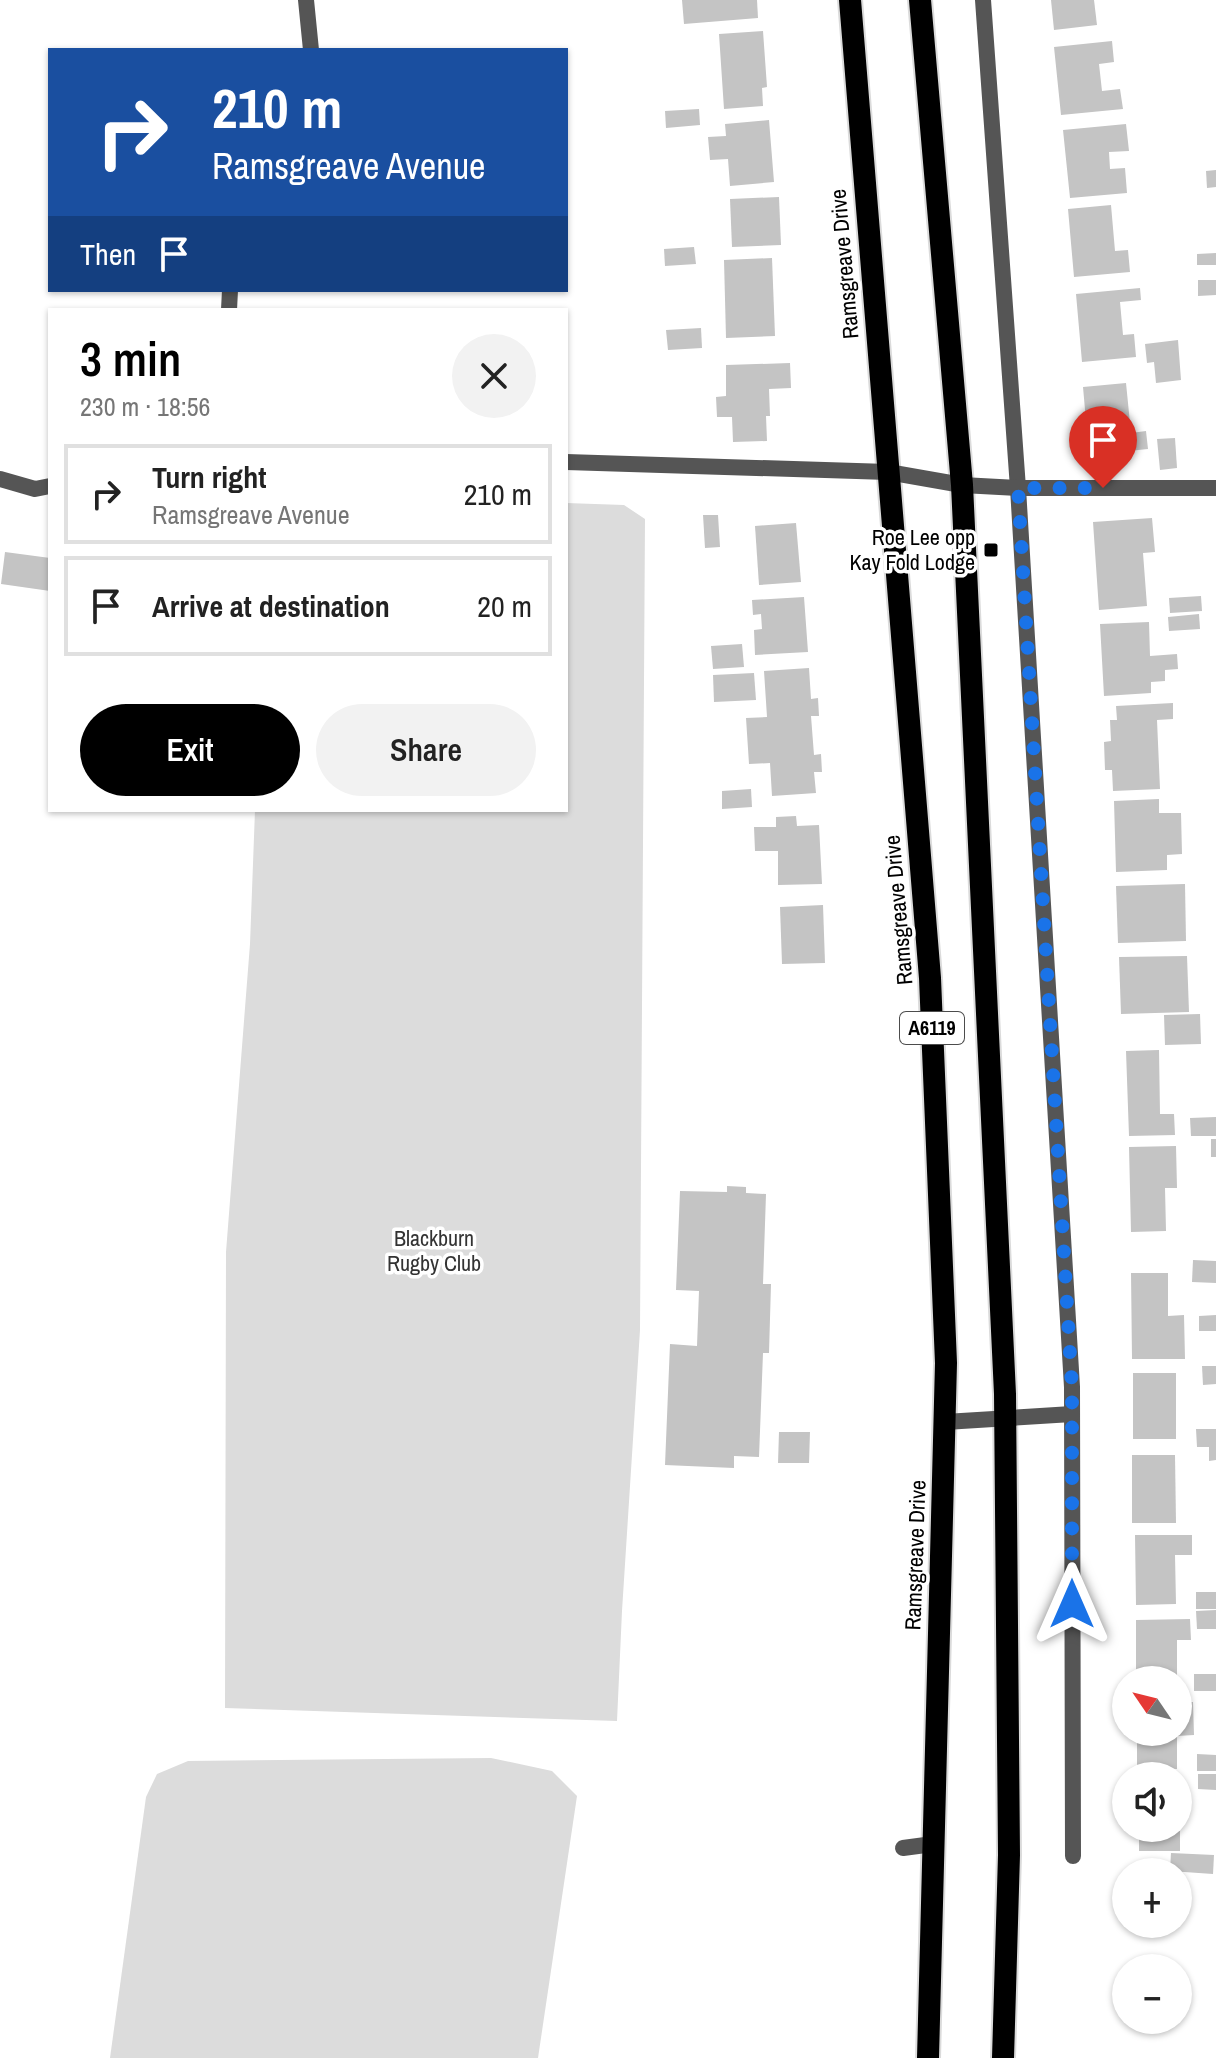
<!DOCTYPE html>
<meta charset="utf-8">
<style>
:root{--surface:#fff;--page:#f2f2f2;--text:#222;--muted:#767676;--line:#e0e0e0;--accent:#000}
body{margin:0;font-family:"Archivo Narrow",sans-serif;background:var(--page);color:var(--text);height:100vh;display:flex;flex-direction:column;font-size:30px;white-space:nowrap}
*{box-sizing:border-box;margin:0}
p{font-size:26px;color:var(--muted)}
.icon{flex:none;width:44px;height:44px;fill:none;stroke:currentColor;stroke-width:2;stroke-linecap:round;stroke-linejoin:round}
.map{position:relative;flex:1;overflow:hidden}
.details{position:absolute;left:48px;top:308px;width:520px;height:504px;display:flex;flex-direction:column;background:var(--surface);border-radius:0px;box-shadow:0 2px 6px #0004}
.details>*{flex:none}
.banner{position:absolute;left:48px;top:48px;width:520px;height:244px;border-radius:0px;box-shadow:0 2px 6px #0004;background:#1a4fa0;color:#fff;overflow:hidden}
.needle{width:52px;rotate:305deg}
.fabs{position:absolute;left:1112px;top:1666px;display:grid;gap:16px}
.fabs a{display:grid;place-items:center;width:80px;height:80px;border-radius:50%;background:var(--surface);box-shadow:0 2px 6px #0004;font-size:40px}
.pin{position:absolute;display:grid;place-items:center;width:68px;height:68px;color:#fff;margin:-82px -34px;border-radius:50% 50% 50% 0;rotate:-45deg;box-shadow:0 0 8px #0007}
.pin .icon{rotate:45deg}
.me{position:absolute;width:88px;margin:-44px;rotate:0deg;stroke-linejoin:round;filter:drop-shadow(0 0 6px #0008)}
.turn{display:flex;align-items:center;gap:28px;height:168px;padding:0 32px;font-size:36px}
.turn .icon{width:104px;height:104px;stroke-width:2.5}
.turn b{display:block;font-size:56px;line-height:68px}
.then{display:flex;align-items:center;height:76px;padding:0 32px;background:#0003;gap:16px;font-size:30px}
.round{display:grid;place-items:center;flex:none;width:84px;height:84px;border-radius:42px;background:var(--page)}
.summary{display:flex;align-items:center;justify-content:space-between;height:136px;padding:0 32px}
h1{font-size:48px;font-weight:600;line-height:60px;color:var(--accent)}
.primary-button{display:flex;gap:16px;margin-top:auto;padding:16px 32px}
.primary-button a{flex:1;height:92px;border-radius:48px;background:var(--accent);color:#fff;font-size:32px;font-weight:600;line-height:92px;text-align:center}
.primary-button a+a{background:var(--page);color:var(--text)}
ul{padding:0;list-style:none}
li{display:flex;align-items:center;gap:24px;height:100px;margin:0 16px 12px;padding:0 16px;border:4px solid var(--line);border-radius:0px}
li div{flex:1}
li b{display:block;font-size:30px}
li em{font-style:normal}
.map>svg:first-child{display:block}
.green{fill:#dcdcdc}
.building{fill:#c4c4c4}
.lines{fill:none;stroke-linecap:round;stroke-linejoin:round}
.trunk-casing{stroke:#dbdbdb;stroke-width:26}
.service{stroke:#555;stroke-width:16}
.minor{stroke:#555;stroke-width:16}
.trunk{stroke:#000;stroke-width:22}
.route{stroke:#1a73e8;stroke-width:14;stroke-dasharray:0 25.2}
.poi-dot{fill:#000;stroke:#fff;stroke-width:3}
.labels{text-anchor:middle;stroke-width:7;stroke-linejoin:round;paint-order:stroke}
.shield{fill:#fff;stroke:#4c4c4c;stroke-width:2}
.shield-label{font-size:20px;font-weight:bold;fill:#000}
.street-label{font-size:22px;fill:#000;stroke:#fff}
.poi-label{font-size:22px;fill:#000;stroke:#fff;text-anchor:end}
.park-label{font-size:22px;fill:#333;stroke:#fff}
</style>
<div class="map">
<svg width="1216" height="2058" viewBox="0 0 1216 2058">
<rect width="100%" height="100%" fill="#fff"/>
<g class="green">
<polygon points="566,503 624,505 645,519 640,1330 622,1611 617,1721 225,1708 226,1252 250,944 255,810 566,810"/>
<polygon points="491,1758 552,1771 577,1796 538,2058 110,2058 146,1797 157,1774 188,1761"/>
</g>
<g class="building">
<polygon points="682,0 757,0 758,18 684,24"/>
<polygon points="1051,0 1094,0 1097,25 1054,30"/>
<polygon points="763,31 767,87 762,88 763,106 724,109 719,34"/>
<polygon points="1112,41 1114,62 1099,64 1102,91 1120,89 1123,109 1061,115 1054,47"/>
<polygon points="699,109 700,125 666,128 665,111"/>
<polygon points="769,120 774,182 730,186 728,159 710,160 708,137 726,136 725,124"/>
<polygon points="1126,124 1129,151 1109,152 1110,169 1125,168 1127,193 1070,198 1063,130"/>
<polygon points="1216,170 1216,187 1207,188 1206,171"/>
<polygon points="779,197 781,245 732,247 730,199"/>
<polygon points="1111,205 1115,251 1128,250 1130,272 1074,277 1068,209"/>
<polygon points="694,247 696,264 665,266 664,249"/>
<polygon points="1216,253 1216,265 1197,265 1197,254"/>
<polygon points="772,258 775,336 726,338 724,260"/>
<polygon points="1198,280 1216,280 1216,295 1198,296"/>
<polygon points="1140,288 1141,300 1120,302 1123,335 1134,334 1136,357 1082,362 1076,294"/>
<polygon points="701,328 702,348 668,350 666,330"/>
<polygon points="1178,340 1181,380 1156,383 1154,362 1147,363 1145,344"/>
<polygon points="790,363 791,388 769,389 770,416 766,416 767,441 733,442 732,417 717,417 716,397 726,396 726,365"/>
<polygon points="1126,383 1131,433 1146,431 1148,449 1089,455 1083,387"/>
<polygon points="1175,438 1177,468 1160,470 1157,439"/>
<polygon points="703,515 718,515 720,547 705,548"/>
<polygon points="1152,518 1155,552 1143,553 1147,606 1099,610 1093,522"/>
<polygon points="796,523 801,582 759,585 755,526"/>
<polygon points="5,552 50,558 50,591 1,584"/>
<polygon points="1201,596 1202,611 1170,613 1169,598"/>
<polygon points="804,597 808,652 755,655 754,630 762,629 761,614 753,615 752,600"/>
<polygon points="1199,614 1200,629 1169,631 1168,617"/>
<polygon points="1149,622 1150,656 1177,654 1178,669 1165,670 1165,681 1151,682 1151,693 1104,696 1100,624"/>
<polygon points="742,644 744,667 713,669 711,646"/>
<polygon points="809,668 811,699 818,698 819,716 811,716 814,755 821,754 822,772 814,772 816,793 772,796 770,763 749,764 746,718 767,717 764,671"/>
<polygon points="754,673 756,700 714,702 713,675"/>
<polygon points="1173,703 1173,719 1157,720 1160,789 1113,791 1112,770 1105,770 1104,742 1111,741 1110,720 1117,720 1116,706"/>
<polygon points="751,789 752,807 722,809 722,791"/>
<polygon points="1159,799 1159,813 1181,813 1182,854 1167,855 1167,870 1116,872 1114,801"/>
<polygon points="796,816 797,826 819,825 822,884 778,885 778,851 755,851 754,827 776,827 776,817"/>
<polygon points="1185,884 1186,941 1118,943 1116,886"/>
<polygon points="823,905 825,963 782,964 780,907"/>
<polygon points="1187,956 1189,1012 1121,1014 1119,957"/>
<polygon points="1200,1014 1201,1044 1165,1045 1164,1015"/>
<polygon points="1159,1050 1160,1114 1174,1114 1175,1135 1129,1136 1126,1051"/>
<polygon points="1216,1117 1216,1136 1191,1136 1190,1118"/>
<rect x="1211" y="1139" width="5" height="18"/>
<polygon points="1176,1146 1177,1188 1165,1188 1166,1231 1131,1232 1129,1147"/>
<polygon points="727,1186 746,1187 746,1193 766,1194 763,1284 771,1284 769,1353 763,1353 759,1457 734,1456 734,1468 665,1465 670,1344 697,1346 699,1291 676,1290 680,1191 727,1192"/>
<polygon points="1193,1260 1216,1261 1216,1283 1192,1282"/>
<polygon points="1131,1273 1168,1273 1168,1316 1184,1315 1185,1359 1132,1359"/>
<polygon points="1216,1315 1216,1331 1199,1331 1199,1316"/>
<polygon points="1202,1366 1216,1366 1216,1384 1203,1385"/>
<rect x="1133" y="1373" width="43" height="66"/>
<polygon points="1196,1429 1216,1429 1216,1460 1209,1461 1209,1447 1197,1447"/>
<polygon points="779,1432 810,1432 809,1463 778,1463"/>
<polygon points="1132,1455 1175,1455 1176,1523 1132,1523"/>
<polygon points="1135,1535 1192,1535 1192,1555 1175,1555 1176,1604 1136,1605"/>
<rect x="1196" y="1592" width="20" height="17"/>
<polygon points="1216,1610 1216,1629 1197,1629 1196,1611"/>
<polygon points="1190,1619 1191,1640 1177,1640 1177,1680 1136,1680 1136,1620"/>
<rect x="1194" y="1674" width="22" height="17"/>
<polygon points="1178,1702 1193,1702 1194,1735 1177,1736 1177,1769 1137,1769 1137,1732 1178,1732"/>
<polygon points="1197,1754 1216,1755 1216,1771 1197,1771"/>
<polygon points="1198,1774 1216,1774 1216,1790 1198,1789"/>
<rect x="1139" y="1828" width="41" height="23"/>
<polygon points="1171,1853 1214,1855 1213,1874 1170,1871"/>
</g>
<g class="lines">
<g class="trunk-casing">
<g id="trunk">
<polyline points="850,0 930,978 946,1363 928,2058"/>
<polyline points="920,0 962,485 1005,1394 1009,1855 1003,2058"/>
</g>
</g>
<g class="service">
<polyline points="566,462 888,472"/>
<polyline points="0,479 35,489 50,486"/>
<polyline points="903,1848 933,1844"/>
</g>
<g class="minor">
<polyline points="306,0 311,50"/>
<polyline points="983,0 1018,488 1072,1387 1073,1856"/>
<polyline points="229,310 230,290"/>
<polyline points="888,472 962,485 1018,488 1216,488"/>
<polyline points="945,1422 1072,1414"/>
</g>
<use href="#trunk" class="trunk"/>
</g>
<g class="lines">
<polyline class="route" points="1072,1604 1072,1387 1018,488 1103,488"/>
</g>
<rect class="poi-dot" x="983" y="542" width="16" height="16" rx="4"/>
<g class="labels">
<rect class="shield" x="900" y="1012" width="64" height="32" rx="6"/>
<g class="shield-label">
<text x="932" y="1035">A6119</text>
</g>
<g class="street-label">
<text transform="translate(844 264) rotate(-95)" y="8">Ramsgreave Drive</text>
<text transform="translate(898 910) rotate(-95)" y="8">Ramsgreave Drive</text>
<text transform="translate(915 1555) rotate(-88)" y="8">Ramsgreave Drive</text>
</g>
<g class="poi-label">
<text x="975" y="545">Roe Lee opp<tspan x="975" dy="25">Kay Fold Lodge</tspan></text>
</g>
<g class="park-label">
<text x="434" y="1246">Blackburn<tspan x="434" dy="25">Rugby Club</tspan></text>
</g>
</g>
</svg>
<div class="fabs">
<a><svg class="needle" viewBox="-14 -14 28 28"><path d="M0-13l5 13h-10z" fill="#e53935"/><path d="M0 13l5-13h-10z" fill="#767676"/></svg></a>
<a><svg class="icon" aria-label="sound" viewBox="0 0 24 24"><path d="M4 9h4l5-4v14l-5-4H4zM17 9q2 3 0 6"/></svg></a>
<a>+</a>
<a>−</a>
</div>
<div class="pin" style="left:1103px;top:488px;background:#d93025"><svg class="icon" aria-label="arrive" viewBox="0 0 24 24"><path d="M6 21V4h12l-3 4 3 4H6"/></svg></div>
<svg class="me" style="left:1072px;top:1604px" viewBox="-20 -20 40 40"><path d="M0-17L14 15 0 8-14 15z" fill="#1a73e8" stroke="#fff" stroke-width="4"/></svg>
<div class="banner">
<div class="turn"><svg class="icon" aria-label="right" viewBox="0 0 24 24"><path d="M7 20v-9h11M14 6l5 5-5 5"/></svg><div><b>210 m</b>Ramsgreave Avenue</div></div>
<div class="then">Then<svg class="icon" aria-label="arrive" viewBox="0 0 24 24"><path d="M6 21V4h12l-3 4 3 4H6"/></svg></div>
</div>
<section class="details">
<div class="summary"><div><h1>3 min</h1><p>230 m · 18:56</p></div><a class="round"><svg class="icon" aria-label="close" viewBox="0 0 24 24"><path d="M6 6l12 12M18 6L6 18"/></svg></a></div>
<ul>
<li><svg class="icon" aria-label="right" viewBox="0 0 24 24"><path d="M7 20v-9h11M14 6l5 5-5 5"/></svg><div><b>Turn right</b><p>Ramsgreave Avenue</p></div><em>210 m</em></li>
<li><svg class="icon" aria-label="arrive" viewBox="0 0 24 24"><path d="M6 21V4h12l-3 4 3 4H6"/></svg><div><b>Arrive at destination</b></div><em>20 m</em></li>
</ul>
<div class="primary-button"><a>Exit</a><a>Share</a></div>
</section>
</div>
